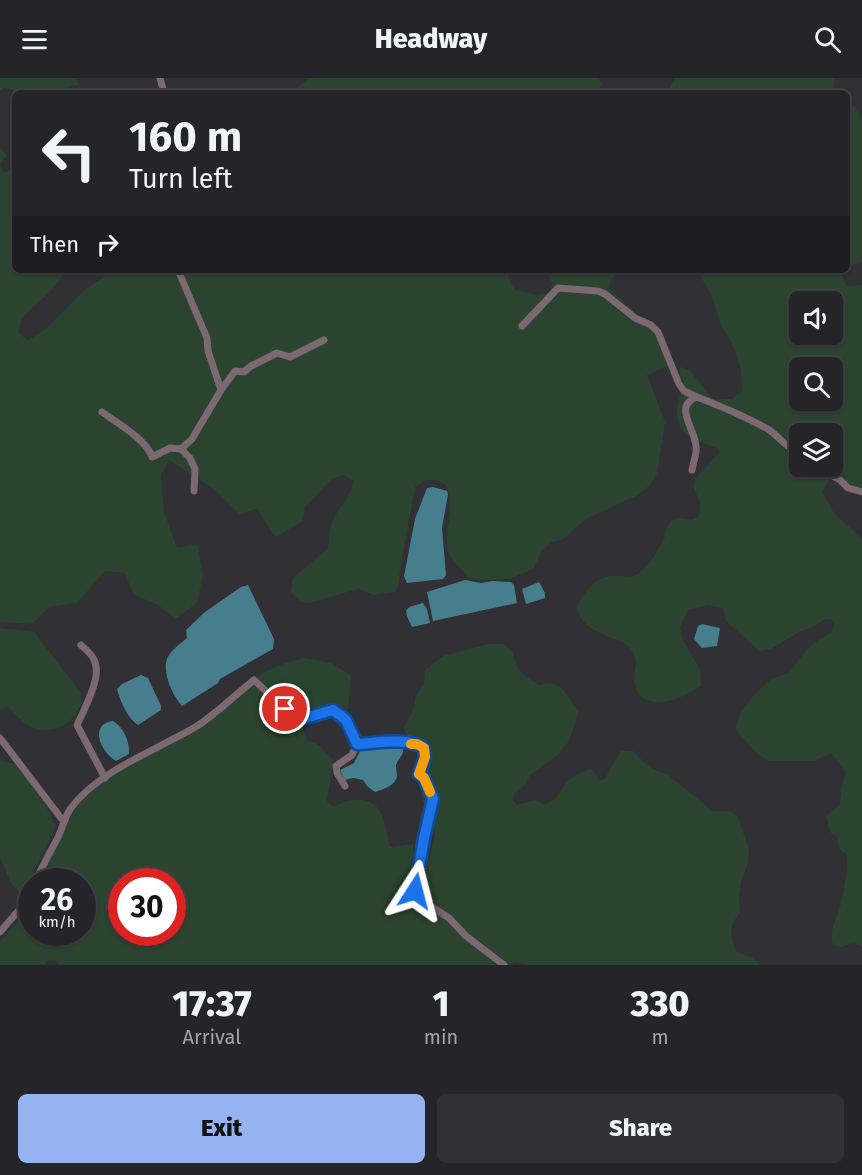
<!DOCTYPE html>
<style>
:root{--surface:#252428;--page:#313034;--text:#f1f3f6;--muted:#a3a4a8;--line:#424145;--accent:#95b2f1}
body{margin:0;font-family:"Fira Sans",sans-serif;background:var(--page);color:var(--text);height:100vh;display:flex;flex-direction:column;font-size:22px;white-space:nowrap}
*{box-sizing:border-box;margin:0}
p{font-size:20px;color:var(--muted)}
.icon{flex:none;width:33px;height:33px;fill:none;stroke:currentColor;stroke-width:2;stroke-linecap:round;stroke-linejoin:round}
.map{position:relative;height:887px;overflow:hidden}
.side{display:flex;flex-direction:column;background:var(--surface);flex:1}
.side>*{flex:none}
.guide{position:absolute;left:12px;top:12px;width:838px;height:183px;border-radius:9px;box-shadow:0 2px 4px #0004,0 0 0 2px var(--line);background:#252428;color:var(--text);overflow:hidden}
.buttons{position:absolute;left:789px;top:213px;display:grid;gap:12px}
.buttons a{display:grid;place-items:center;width:54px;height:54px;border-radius:9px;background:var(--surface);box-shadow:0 2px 4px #0004,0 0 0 2px var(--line);font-size:30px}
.speed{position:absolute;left:18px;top:790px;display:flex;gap:12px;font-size:30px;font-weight:700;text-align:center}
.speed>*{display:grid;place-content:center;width:78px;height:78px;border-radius:50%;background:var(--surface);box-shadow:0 2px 4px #0004,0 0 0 2px var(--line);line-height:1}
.speed small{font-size:15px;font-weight:400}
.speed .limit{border:9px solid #d22;background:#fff;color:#111}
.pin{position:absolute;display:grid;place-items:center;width:51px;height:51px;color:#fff;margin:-26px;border:3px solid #fff;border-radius:50%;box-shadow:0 2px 6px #0007}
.me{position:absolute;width:66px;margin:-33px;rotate:9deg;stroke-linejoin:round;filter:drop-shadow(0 0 4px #0008)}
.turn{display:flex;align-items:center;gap:21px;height:126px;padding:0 18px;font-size:27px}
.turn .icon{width:78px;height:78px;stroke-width:2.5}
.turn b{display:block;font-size:42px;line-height:51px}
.then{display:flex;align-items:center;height:57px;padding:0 18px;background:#0003;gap:12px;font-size:22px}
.eta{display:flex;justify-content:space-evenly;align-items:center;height:102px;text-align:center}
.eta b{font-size:36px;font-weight:800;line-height:42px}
.primary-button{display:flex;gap:12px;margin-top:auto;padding:12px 18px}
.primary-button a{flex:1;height:69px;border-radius:9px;background:var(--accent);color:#111;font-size:24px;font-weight:800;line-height:69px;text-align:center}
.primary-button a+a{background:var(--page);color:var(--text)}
header{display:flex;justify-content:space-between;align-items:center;height:78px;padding:0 18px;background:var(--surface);font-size:27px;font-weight:800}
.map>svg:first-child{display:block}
.green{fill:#2b442f;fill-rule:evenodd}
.water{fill:#477e8e}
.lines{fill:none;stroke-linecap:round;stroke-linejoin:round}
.minor{stroke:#7b6871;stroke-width:7}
.route-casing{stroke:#114b97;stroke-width:15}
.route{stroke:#1a73e8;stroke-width:10}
.slow{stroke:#f59e0b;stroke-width:10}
</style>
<header><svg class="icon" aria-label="menu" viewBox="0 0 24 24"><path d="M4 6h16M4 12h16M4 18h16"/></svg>Headway<svg class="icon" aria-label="search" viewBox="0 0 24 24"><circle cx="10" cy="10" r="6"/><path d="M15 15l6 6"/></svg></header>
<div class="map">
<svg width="862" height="887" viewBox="0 0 862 887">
<rect width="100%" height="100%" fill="#313035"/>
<g class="green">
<polygon points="0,0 75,0 79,7 71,7 61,15 25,15 4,10 0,12"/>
<polygon points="309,0 599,0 601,6 598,15 294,15 295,12"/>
<polygon points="675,0 835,0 834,9 831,15 667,15"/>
<polygon points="848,29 855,29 862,41 862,184 848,188"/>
<path d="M0,69L7,77L0,87L4,95L15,89V192H66L54,210L22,240L18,254L27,262C58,249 72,215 103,200L105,192H511L508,200L515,212L538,217L549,214L553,206L545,192H619V194L610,203L609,210L657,256L668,288L647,297L665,344L657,395L650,407L638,417L586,441L562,462L552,464L542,473L534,490L510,501L483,502L468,500C462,490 449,481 447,470C444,452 460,412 441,404C430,399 423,403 415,409L400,492L399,505L395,514L373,517L358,511L309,525L299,523L291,514L293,500L327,471C331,463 328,456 331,447C336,431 351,421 353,403L344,397L332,401L305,429L303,443L275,459L257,430L240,437L214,411L169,382L161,397L164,434L177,470L197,466L203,496L197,525L175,541L158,527L135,517L124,495L105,493L77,525L49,529L32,546L0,544Z"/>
<path d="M700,192H840L847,208L862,207V412L850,408L833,395L822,414L834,435L862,461V869L854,865L840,869L833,867C828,851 838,840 841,825C845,809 848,792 847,776C839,773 838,768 837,759L830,754L826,738L840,726L842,708L846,694C842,686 836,683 831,675L814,683H769L758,677L735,651L740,636L753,618L771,601L789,595L807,571L818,562L832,554L834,547L831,541H825L813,549L801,553L771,571L759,573L726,543L723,530L708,527L688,532L680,549L683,562L700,592L701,608C684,620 643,638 635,607C631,593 643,582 628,568C623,563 618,563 612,560C595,553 579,547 577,528C584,514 594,500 611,498C628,495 629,505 645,490C652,483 661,468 665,458C666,455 665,452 667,449C671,438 682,439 691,442L698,439C703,427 698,419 693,408L695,401L719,375L717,370C708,366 694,363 686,356C672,344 677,321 685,307L679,294L680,289L690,292L712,321H732L742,313L741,293L735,271L721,247L711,215L702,201ZM800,224H832V256H800ZM800,290H832V322H800ZM800,356H832V388H800Z"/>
<path d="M0,550L34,554L81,615C81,620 82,625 80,629C73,645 54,656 37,651C26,648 14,636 7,628L0,632Z"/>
<path d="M488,566H504L512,573C518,594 520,595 539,607C563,600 565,617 579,634L569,663L558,677L530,697L524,708L514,715L513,722L517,727L536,722L545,727C562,719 558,714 568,703C574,697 582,694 590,691L596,696L598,703L605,701L615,682L621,673H633C643,684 653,694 668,696C682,710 697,718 711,733H730L738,739L749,771L748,785L741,804L739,820L740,835C728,848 730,858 736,873L752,880L760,887H528L515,884L510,887H60L55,882L46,883L45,887H0V863L26,835L31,826L32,855H82V804H41L47,786L59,764L67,743L83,721L110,699L147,678L251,608L260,596L280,587L304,580L332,585L351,598L348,632L326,626L301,635L302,650L308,663L319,667L333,682L327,723L334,729C349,720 372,717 381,735C386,745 387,758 390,769L414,766L411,795L426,789C429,779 436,762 434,752C431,738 421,725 421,711C421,693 437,688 428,665L407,659L404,649L413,633L416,617L424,607L425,592L443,578ZM122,804H172V855H122Z"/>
<polygon points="0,683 15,686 43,722 55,747 53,755 23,814 17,813 10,803 0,779"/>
</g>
<g class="water">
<polygon points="433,409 447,413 448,416 442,450 446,497 443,501 407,505 404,498 415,441 427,410"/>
<polygon points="465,502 481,505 493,503 511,504 514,507 517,525 433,543 427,514"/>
<polygon points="539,504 545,515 545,520 526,526 522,511"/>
<path d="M248,507L274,561L273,571L220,601L218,605L182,628C173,618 162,595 167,581C171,572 179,567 187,560L186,552L205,534L241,509Z"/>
<path d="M423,525L427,531L430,545L412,549C403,531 403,530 423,525Z"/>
<polygon points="702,546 720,550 717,568 702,570 694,561 698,548"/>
<path d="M141,597L148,600L161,628V632L138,647C128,641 120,623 117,611L122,606Z"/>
<path d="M113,643C124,649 130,665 129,676L116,683C101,675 88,646 113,643Z"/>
<path d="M399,667L403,669C404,678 399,679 396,687C396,689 397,695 397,697C397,707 384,711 375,714L367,708L363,702L353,700L345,702L340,692L354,685L362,669Z"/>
</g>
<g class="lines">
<g class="minor">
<polyline points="160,0 164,15"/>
<polyline points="178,192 207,260 208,273 221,312 192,361 181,371"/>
<polyline points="522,248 558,210 598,213 605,216 635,240 651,247 658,254 679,306 684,313 697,319"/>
<polyline points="221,312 235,293 244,294 251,288 277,275 290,279 324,262"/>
<path d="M102,334C116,344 147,362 152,379L170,370L181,371L190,380L195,391L194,413"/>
<polyline points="814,388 840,402 848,410 862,414"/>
<path d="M692,392C693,385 697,376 696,369C696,352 672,328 697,319C720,328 744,338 766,350C779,357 784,370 800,373"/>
<path d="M81,567C85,571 92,576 94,582C103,597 84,632 77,647L105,700"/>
<polyline points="0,660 64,744"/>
<path d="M345,708L337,695L336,688L352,677L357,666C377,665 407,659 424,671L425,679L419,696L424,700L433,721L424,760L415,814L424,824L449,840L466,858L504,887"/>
<path d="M36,804C41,789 49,777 56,763C62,753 64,739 71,730C99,692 159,671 197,648C216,636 236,616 254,602L285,631L305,640L333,632L346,642L357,666"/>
<polyline points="0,854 32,817"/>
</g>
</g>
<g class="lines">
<g class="route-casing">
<path id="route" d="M285,631L305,640L333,632L346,642L357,666C377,665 407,659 424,670L425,679L419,696L424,700L433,721L424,760L415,813"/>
</g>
<use href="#route" class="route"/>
<polyline class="slow" points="411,666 417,666 424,670 425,679 419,696 424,700 430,714"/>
</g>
</svg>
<div class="buttons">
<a><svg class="icon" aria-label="sound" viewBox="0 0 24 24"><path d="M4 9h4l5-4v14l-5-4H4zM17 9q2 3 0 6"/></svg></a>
<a><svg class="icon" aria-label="search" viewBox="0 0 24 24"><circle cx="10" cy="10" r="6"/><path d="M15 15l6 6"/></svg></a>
<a><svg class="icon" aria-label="layers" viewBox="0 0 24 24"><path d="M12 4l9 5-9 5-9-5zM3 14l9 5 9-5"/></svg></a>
</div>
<div class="speed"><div>26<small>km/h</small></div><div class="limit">30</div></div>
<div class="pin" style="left:285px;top:631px;background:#d93025"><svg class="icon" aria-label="arrive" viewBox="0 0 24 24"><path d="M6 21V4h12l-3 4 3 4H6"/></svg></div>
<svg class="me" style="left:415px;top:813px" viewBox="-20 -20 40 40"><path d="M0-17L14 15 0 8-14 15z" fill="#1a73e8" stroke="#fff" stroke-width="4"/></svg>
<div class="guide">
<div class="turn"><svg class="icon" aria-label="left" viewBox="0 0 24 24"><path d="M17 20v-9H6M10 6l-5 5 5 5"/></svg><div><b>160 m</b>Turn left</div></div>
<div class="then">Then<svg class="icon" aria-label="right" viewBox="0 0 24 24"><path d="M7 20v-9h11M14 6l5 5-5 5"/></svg></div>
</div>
</div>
<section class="side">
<div class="eta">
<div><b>17:37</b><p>Arrival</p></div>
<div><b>1</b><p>min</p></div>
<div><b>330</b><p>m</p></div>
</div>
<div class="primary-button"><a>Exit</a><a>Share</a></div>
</section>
